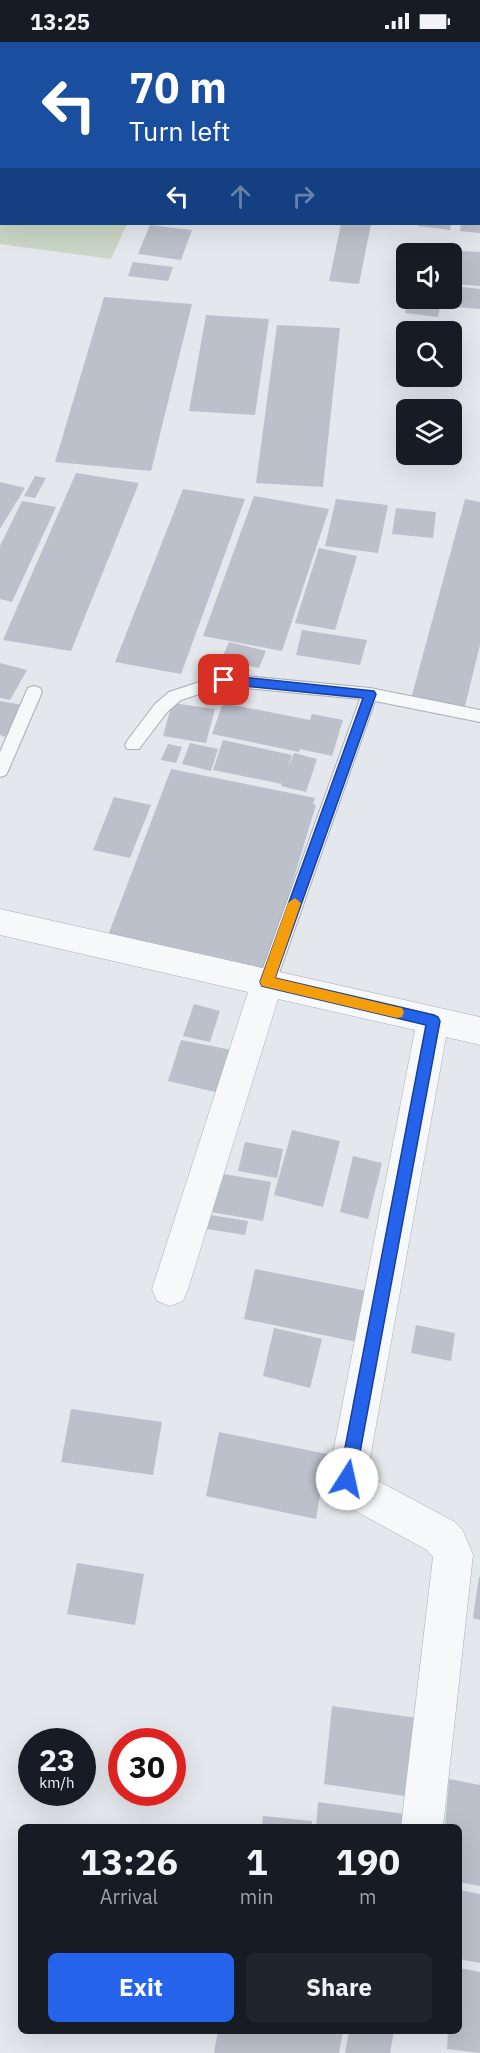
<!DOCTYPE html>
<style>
:root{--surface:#171b24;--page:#20242c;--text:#f1f3f6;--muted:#9ea1a6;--accent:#2563eb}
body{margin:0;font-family:"IBM Plex Sans",sans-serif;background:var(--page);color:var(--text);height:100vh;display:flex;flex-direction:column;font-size:22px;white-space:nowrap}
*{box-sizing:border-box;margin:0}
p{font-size:20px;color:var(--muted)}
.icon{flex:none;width:33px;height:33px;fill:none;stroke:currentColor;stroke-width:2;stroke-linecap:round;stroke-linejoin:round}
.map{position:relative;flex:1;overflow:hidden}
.side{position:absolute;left:18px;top:1782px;width:444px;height:210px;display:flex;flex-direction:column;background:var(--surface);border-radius:9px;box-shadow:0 6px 24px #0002}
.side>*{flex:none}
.banner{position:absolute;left:0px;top:0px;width:480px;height:183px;box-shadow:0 6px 24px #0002;background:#1a4fa0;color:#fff;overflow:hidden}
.fabs{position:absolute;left:396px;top:201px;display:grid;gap:12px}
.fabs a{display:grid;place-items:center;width:66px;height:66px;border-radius:9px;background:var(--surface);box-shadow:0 6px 24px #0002;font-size:30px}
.speed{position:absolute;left:18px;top:1686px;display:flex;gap:12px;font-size:30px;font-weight:700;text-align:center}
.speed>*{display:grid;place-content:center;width:78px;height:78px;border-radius:50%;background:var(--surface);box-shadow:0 6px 24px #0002;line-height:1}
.speed small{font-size:15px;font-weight:400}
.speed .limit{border:9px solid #d22;background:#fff;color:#111}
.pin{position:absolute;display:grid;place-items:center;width:51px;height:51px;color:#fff;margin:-26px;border-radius:12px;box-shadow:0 3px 9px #0006}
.me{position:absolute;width:66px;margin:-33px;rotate:10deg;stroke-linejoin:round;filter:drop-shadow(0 0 4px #0008)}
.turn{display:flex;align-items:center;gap:21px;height:126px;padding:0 30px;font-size:27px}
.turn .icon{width:78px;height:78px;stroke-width:2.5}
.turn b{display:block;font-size:42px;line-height:51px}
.lanes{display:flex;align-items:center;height:57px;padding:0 30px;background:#0003;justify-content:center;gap:30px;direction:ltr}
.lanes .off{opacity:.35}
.eta{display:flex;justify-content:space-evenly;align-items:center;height:102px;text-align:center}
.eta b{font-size:36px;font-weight:700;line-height:42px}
.action{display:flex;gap:12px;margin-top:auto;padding:12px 30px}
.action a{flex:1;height:69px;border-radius:9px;background:var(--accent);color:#fff;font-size:24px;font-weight:700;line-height:69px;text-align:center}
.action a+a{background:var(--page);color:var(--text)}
.status{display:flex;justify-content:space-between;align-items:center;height:42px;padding:0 30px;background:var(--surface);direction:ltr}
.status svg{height:16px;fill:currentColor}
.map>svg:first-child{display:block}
.green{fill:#c9d6c5}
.building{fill:#bbc0ca}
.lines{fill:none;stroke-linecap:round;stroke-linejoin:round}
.service-casing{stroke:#a9aeb7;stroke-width:2}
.minor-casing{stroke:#a9aeb7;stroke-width:1}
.service{fill:#f7f8fa;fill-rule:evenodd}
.minor{fill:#f7f8fa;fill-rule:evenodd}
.route{fill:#2563eb;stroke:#184099;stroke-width:1.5}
.slow{fill:#f59e0b}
</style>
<div class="status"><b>13:25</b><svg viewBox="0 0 49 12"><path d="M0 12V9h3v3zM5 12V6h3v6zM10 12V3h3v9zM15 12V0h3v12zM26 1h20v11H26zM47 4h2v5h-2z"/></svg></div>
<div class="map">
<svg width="480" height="2011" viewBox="0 0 480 2011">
<rect width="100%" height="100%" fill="#e4e7ec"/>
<polygon class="green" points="0,0 440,0 2,2 2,182 127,182 111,217 0,202"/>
<g class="building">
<polygon points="341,182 371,182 359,242 329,239"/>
<polygon points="419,182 451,182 450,188 418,184"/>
<polygon points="461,182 480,182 480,191 460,189"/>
<polygon points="150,183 192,188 181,218 138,212"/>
<polygon points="460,209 480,210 480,244 456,242"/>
<polygon points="133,220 173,225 168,239 128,234"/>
<polygon points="461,245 480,247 480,267 458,265"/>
<polygon points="104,255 192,262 151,429 55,420"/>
<polygon points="408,256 442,256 438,275 405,271"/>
<polygon points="206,273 269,277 255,373 189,369"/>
<polygon points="277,283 340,286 323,445 256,441"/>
<polygon points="76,431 139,441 71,609 3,598"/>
<polygon points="35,434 46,436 35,456 24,454"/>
<polygon points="0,440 25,446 0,487"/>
<polygon points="183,447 245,457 181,632 115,620"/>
<polygon points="254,454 329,467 282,609 203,594"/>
<polygon points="336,457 388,463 378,511 325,504"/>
<polygon points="465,457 480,460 480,603 464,668 411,657"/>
<polygon points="22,459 56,465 12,560 0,557 0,504"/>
<polygon points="396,466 436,470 433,496 392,492"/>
<polygon points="319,506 357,514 335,588 295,581"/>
<polygon points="302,588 367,598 360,623 296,613"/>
<polygon points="229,600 266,609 259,626 221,618"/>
<polygon points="0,621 27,628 10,658 0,656"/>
<polygon points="0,659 22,663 6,695 0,693"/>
<polygon points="172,661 215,667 206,701 163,694"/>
<polygon points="223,661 310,678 312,672 343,678 332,714 300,707 299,710 212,692"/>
<polygon points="223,698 292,713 288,726 294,711 317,717 306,750 281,744 282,742 213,728"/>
<polygon points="190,701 218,707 211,729 182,722"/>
<polygon points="168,702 182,705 176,721 161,718"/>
<polygon points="171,727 315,756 313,762 316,763 265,931 107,896"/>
<polygon points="114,755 151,763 130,816 93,808"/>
<polygon points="194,962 220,969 210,1000 183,994"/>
<polygon points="181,998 232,1008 220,1051 168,1039"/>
<polygon points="292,1088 340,1099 323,1165 274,1153"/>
<polygon points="245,1100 283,1107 277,1136 238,1129"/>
<polygon points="353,1114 382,1121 368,1177 340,1170"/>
<polygon points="218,1131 271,1140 263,1179 211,1170"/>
<polygon points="210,1173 248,1179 245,1193 207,1187"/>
<polygon points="255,1227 372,1250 362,1301 244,1277"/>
<polygon points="416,1283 455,1291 451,1319 411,1311"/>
<polygon points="274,1286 322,1297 310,1346 263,1334"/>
<polygon points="71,1367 162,1380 153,1433 61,1420"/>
<polygon points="219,1390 327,1412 316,1477 206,1454"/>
<polygon points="77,1521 144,1532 135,1583 67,1572"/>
<polygon points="479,1535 480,1535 480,1578 473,1576"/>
<polygon points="332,1664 417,1676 411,1755 324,1742"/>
<polygon points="449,1737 480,1743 480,1844 459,1840 459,1785 445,1785"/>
<polygon points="318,1760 419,1774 418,1785 316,1785"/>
<polygon points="263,1774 312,1779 312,1785 262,1785"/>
<polygon points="459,1848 480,1852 480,1921 459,1917"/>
<polygon points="459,1926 480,1930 480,2011 447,2007 448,1989 459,1989"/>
<polygon points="218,1989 343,1989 339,2011 214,2011"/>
<polygon points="349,1989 394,1989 390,2011 345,2011"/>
</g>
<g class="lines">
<g class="service-casing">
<g id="service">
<polygon points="224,632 370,646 480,668 480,680 375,659 276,940 273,945 267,947 261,945 258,940 360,657 224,644 181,658 167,670 139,707 127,707 125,703 127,699 155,662 169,650"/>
<polygon points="34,644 40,646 42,650 8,729 6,733 0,735 0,710 26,650 28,646"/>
</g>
</g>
<g class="minor-casing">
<polygon id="minor" points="0,867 480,975 480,1003 446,995 367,1433 455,1480 463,1489 473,1513 443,1785 401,1785 433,1515 427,1508 339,1460 328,1437 415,988 278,957 188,1247 183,1259 170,1264 157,1259 152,1247 248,950 0,893"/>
</g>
<use href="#service" class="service"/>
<use href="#minor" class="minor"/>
</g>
<polygon class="route" points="224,633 374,649 376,652 275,936 434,973 438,975 440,979 355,1437 353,1442 347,1445 342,1442 339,1437 426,983 262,944 260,940 363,656 224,642 218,638"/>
<polygon class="slow" points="295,856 301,861 275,936 397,965 402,966 404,970 402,975 397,976 262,944 260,940 288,861"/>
</svg>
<div class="fabs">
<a><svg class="icon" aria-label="sound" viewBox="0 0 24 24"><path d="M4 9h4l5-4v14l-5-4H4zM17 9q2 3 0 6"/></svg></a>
<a><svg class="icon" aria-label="search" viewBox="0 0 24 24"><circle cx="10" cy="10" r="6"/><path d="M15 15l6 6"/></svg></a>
<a><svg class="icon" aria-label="layers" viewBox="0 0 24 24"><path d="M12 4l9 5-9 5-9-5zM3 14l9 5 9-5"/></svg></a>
</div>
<div class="speed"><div>23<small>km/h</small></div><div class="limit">30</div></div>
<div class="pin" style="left:224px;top:638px;background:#d93025"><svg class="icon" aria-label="arrive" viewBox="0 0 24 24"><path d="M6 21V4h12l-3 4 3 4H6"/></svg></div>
<svg class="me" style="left:347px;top:1437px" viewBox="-20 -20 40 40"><circle r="19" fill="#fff"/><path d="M0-13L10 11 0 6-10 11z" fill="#2563eb"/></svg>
<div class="banner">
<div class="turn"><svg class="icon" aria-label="left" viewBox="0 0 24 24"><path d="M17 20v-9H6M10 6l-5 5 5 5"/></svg><div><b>70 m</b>Turn left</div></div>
<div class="lanes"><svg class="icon" aria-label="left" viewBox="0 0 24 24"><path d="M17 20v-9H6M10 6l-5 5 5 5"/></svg><svg class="icon off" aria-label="ahead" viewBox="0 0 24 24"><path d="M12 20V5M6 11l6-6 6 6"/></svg><svg class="icon off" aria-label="right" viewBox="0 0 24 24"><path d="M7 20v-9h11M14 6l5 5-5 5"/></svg></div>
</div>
<section class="side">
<div class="eta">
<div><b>13:26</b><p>Arrival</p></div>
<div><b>1</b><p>min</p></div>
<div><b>190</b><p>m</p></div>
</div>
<div class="action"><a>Exit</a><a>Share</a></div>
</section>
</div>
